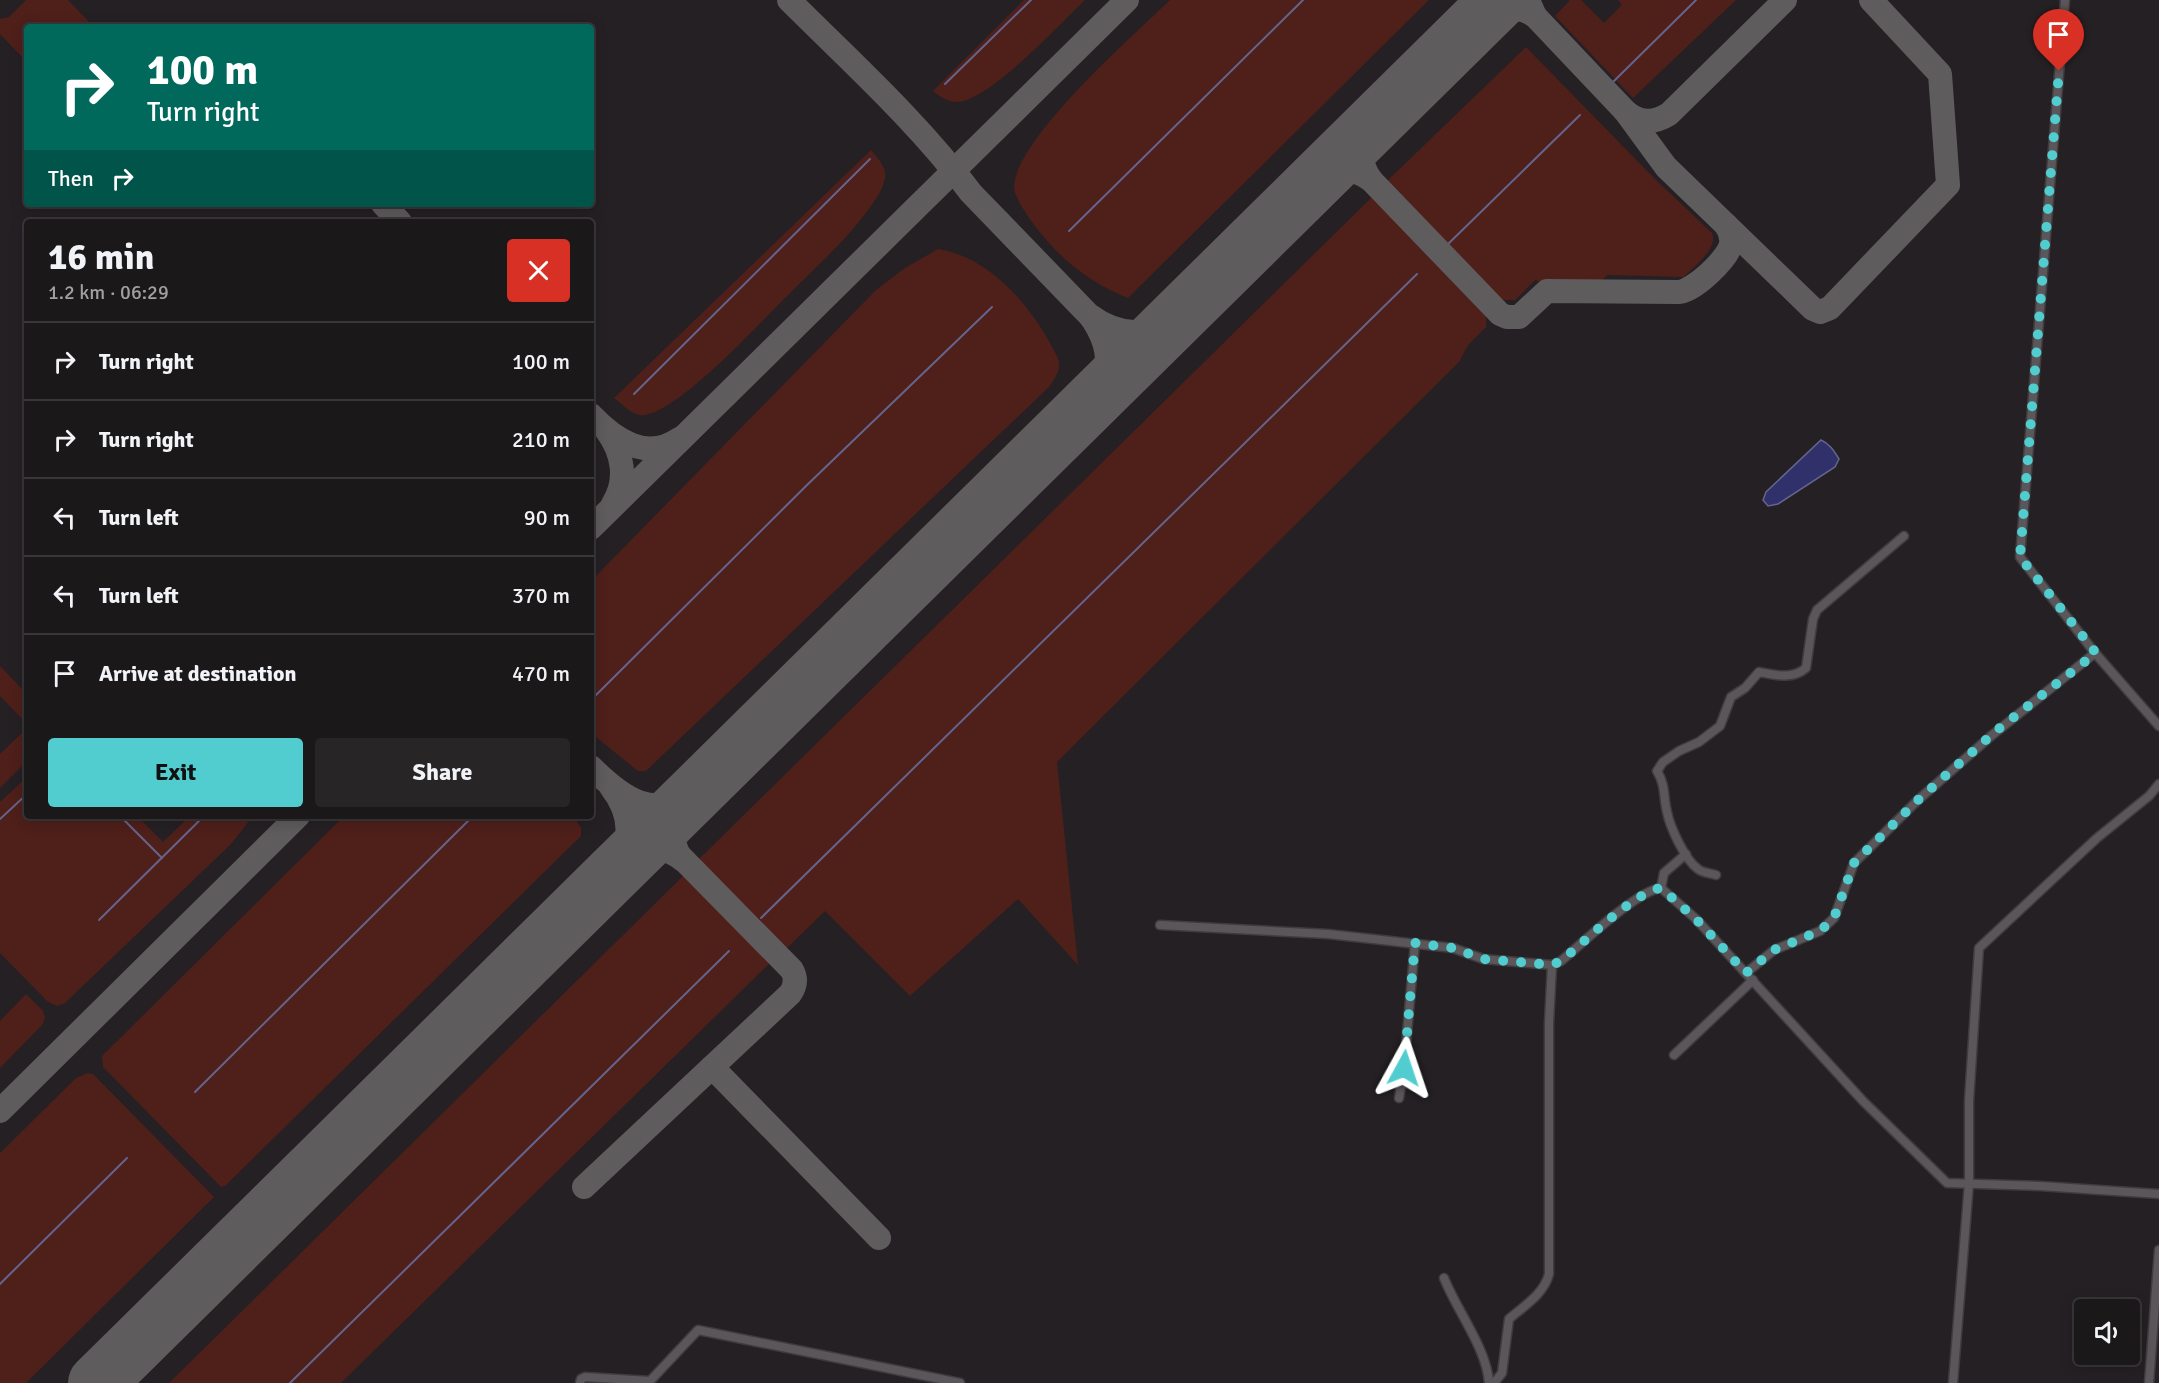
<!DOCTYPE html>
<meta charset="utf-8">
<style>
:root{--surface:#1b181a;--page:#282527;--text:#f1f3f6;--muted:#a0a0a2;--line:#393739;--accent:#52cdcf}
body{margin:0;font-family:Signika,sans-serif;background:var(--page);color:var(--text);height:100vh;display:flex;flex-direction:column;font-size:22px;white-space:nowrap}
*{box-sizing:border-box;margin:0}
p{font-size:20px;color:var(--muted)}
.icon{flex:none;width:33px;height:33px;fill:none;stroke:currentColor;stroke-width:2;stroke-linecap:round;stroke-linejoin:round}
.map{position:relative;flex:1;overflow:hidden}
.details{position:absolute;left:24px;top:219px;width:570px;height:600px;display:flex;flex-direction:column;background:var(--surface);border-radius:6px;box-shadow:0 3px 15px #0003,0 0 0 2px var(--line)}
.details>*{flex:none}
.hud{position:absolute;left:24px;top:24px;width:570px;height:183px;border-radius:6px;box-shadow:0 3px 15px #0003,0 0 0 2px var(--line);background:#00695c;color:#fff;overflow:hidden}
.controls{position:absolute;left:2074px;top:1299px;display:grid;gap:12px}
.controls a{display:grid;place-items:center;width:66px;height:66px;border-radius:6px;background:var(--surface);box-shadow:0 3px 15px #0003,0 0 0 2px var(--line);font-size:30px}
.pin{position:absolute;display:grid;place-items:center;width:51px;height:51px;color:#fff;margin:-62px -26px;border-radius:50% 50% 50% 0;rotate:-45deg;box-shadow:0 0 6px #0007}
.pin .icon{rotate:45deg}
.me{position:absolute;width:66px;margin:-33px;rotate:5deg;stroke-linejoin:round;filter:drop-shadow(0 0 4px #0008)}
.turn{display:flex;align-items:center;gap:21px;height:126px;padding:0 24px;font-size:27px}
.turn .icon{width:78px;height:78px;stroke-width:2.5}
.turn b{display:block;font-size:42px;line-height:51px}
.then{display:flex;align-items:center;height:57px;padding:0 24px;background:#0003;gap:12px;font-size:22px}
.round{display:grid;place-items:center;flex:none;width:63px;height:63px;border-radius:6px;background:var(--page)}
.headline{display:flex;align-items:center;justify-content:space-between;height:102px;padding:0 24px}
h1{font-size:36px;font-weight:700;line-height:45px}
.button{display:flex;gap:12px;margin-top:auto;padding:12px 24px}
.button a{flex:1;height:69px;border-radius:6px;background:var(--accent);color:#111;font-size:24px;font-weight:700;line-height:69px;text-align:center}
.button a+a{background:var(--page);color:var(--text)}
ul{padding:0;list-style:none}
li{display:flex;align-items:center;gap:18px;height:78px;padding:0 24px;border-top:2px solid var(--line)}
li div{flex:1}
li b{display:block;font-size:22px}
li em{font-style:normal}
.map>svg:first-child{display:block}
.green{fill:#4f1f1a}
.water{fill:#30316b;stroke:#64648d;stroke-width:1.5}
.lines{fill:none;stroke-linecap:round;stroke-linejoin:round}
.stream{stroke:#64648d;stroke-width:2}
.taxiway{stroke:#5f5c5e;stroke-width:24}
.runway{stroke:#5f5c5e;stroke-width:58}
.minor-casing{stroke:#3f3c3f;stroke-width:11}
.minor{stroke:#5a5659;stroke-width:8}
.route{stroke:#52cdcf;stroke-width:10;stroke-dasharray:0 18}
</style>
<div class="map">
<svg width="2159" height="1383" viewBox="0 0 2159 1383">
<rect width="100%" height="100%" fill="#242023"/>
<g class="green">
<polygon points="26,0 68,0 93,26 27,27 27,62 0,34 0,19 9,17"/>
<path d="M1024,0H1085C1060,24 991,99 958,102C950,103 940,97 933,91Z"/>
<path d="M1170,0H1429L1128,298C1096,286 1065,263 1044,237C1035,227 1014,199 1014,187C1015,139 1134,35 1170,0Z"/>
<polygon points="1570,0 1581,0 1604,23 1622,5 1618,0 1736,0 1633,98 1555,16"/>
<path d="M1526,47L1654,178L1712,233C1719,248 1694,266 1684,277L1607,275L1599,284L1544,283L1535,280L1515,300H1501L1387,181Z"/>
<path d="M871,150C879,160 889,169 884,182C882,190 876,199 871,206C847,240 814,269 784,299C756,327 681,409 645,415C633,417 622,404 614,398Z"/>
<polygon points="1372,197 1486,314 1486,327 1468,345 1459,362 1057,762 1078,965 1018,899 910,996 825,911 785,950 698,860"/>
<path d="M938,249C986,256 1026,300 1049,341C1052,348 1060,358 1059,366C1059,373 1053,381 1049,387L646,771H638L591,733V581L876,290L905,268Z"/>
<polygon points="0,666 27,694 27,724 0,696"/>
<polygon points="27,728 27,761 0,788 0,754"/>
<polygon points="27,777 27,816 137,816 163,842 190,816 253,816 231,844 65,1003 57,1006 47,1001 0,953 0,802"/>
<polygon points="344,816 573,816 581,827 581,836 225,1186 221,1187 103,1067 102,1056"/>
<polygon points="683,876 771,962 341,1383 169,1383"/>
<polygon points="26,994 43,1011 45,1018 42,1025 0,1068 0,1021"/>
<polygon points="88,1073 93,1074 214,1197 26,1383 0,1383 0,1153 76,1078"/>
</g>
<path class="water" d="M1821,440C1830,444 1834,451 1839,459L1835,467L1778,504L1768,506L1763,500L1766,492Z"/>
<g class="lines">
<g class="stream">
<polyline points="1612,83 1696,0"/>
<polyline points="945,84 1031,0"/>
<polyline points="1069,231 1303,0"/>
<polyline points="1445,247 1580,115"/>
<polyline points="634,394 870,159"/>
<polyline points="591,700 806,486 992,307"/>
<polyline points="120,816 162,858"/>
<polyline points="0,819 27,794"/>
<polyline points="761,918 1417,274"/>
<polyline points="99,920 204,816"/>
<polyline points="195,1092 473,816"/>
<polyline points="0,1284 127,1158"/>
<polyline points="290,1383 729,951"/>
</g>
<g class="taxiway">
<path d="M789,0C851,62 918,122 971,193L1089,315C1119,337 1149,338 1180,316"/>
<polyline points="1528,0 1535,16 1625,111 1666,167 1813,309 1820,312 1830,308 1948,185 1940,74 1871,0"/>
<path d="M1481,19C1499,6 1516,4 1535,16"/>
<path d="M1625,111C1639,123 1653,124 1669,114L1785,0"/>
<path d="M1371,127C1359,145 1358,162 1371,180L1500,314L1507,317H1519L1547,291L1678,292C1693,292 1728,259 1731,244C1732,237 1730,231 1726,225"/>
<path d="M1318,180C1336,168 1353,167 1371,180"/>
<polyline points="383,204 400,222"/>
<path d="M1085,409C1111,377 1115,352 1091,317"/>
<path d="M591,415C614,439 646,462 679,439"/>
<path d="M607,431C623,453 628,480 613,504"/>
<polyline points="591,528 1127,0"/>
<path d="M591,767C622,798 654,822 697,791"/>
<path d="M611,787C634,816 632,845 612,875"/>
<path d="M628,859C648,846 665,846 683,860"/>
<polyline points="712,1067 879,1238"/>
<polyline points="0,1111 298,816"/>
<path d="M584,1187L790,994C795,987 797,979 792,970L679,855C671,839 671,825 680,809"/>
</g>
<polyline class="runway" points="97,1383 1499,0"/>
<g class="minor-casing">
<g id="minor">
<polyline points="2065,0 2020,557 2095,653 2159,726"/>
<path d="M1716,875C1711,873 1702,873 1698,869C1685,860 1670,827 1667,812C1663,796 1666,786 1657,771L1663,762L1679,751L1699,742L1720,726L1731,697L1745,688L1759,672C1775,675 1792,680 1806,668L1813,619L1817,610L1904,536"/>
<polyline points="1661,888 1664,873 1686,854"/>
<path d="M1160,925L1328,934L1453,948L1483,959L1552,965L1561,961C1582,944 1636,891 1661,888L1696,919L1863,1101L1947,1183L2040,1186L2159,1194"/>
<polyline points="1746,973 1774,950 1820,931 1834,918 1854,863 1918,800 1991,736 2095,653"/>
<polyline points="1674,1055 1753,980"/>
<polyline points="1399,1098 1404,1068 1415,943"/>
<path d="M1444,1278C1457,1311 1487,1349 1489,1383"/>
<polyline points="580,1383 581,1379 585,1377 650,1381 698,1330 960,1383"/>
<path d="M1494,1383L1502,1373L1509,1319C1524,1306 1544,1294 1549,1274V1023L1552,965"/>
<polyline points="1953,1383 1969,1183 1969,1101 1979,948 2097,838 2149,796 2159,784"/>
<polyline points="2149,1383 2159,1250"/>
</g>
</g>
<use href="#minor" class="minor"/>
</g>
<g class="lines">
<path class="route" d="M1404,1068L1415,943L1453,948L1483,959L1552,965L1561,961C1582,944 1636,891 1661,888L1696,919L1746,973L1774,950L1820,931L1834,918L1854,863L1918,800L1996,731L2096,653L2020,557L2059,71"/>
</g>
</svg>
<div class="controls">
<a><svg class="icon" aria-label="sound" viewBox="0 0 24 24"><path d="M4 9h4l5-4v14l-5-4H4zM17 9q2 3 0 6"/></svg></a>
</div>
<div class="pin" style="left:2059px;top:71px;background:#d93025"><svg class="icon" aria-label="arrive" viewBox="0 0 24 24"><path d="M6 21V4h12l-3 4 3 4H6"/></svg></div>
<svg class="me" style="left:1404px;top:1068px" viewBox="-20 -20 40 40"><path d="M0-17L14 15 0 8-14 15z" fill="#52cdcf" stroke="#fff" stroke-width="4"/></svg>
<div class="hud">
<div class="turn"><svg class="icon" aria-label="right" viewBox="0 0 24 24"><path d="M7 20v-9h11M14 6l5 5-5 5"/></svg><div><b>100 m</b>Turn right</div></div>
<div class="then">Then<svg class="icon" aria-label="right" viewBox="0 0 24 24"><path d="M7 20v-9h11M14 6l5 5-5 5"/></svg></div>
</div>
<section class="details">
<div class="headline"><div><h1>16 min</h1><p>1.2 km · 06:29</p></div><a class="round" style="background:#d93025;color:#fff"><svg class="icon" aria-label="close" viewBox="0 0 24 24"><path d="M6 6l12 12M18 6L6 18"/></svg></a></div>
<ul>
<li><svg class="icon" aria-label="right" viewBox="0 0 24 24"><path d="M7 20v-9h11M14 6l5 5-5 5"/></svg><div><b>Turn right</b></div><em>100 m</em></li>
<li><svg class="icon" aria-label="right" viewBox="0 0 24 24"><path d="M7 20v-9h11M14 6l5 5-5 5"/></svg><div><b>Turn right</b></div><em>210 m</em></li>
<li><svg class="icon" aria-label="left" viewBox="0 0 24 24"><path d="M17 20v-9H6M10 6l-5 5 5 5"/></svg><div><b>Turn left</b></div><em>90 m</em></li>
<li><svg class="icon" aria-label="left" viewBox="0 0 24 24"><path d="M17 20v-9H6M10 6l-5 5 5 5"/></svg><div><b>Turn left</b></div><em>370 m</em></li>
<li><svg class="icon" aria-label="arrive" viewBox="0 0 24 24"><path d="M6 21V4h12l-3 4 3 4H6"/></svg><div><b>Arrive at destination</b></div><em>470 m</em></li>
</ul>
<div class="button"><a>Exit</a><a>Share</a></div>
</section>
</div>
